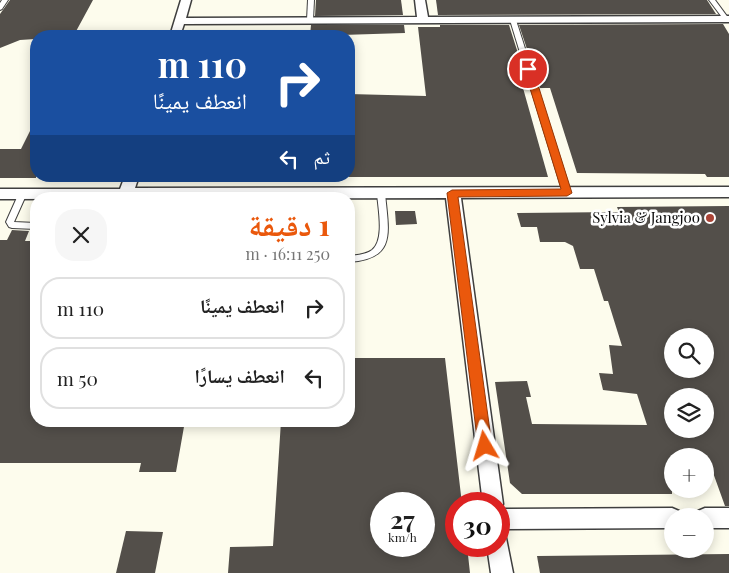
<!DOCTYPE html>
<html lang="ar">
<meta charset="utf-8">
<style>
:root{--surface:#fff;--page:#f6f6f6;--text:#222;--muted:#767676;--line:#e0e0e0;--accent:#ea580c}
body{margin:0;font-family:"Playfair Display","Noto Naskh Arabic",serif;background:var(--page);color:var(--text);direction:rtl;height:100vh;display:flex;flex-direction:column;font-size:19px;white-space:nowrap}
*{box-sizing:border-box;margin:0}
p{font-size:16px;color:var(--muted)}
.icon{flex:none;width:28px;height:28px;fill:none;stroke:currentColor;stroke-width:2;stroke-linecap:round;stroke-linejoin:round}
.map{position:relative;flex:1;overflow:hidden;direction:ltr}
.drawer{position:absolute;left:30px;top:192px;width:325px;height:235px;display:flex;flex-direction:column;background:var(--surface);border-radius:20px;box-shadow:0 2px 12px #0003;direction:rtl}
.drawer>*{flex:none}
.guide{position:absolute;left:30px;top:30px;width:325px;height:152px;border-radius:20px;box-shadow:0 2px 12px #0003;direction:rtl;background:#1a4fa0;color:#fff;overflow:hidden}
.controls{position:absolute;left:664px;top:328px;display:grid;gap:10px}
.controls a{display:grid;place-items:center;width:50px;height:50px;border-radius:50%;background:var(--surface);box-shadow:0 2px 12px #0003;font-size:25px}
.speed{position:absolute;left:370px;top:492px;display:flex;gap:10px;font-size:25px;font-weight:700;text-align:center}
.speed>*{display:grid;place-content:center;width:65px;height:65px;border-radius:50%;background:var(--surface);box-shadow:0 2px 12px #0003;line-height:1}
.speed small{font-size:12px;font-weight:400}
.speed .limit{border:8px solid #d22;background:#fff;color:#111}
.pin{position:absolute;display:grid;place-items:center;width:42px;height:42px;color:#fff;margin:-21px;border:2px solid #fff;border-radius:50%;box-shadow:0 1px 5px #0007}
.me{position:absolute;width:55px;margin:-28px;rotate:353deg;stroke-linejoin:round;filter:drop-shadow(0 0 4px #0008)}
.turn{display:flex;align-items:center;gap:18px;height:105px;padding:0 25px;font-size:22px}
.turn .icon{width:65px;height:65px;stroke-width:2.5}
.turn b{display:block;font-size:35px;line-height:42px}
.then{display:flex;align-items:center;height:48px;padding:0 25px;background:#0003;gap:10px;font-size:19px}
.round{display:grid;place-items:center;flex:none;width:52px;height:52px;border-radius:20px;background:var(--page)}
.summary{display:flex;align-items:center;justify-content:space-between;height:85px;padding:0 25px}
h1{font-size:30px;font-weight:700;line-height:38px;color:var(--accent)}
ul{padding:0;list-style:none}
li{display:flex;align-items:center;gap:15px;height:62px;margin:0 10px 8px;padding:0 15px;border:2px solid var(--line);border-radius:20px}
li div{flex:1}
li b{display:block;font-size:19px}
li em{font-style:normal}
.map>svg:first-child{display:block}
.building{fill:#534f4a;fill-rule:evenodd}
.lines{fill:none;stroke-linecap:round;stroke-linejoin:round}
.lane-casing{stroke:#3f3f3f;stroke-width:2}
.street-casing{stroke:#3f3f3f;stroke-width:3}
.lane{fill:#fff;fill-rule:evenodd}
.street{fill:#fff;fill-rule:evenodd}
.route{fill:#ea580c;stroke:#983908}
.poi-dot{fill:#aa4436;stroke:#fff;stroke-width:2}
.labels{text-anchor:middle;stroke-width:5;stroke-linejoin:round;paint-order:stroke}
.poi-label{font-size:15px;fill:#0c0c0c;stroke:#fff;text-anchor:end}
</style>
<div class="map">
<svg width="729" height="573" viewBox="0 0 729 573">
<rect width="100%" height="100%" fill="#fdfced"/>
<g class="building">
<polygon points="10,0 93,0 74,35 37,36 35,39 20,40 0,48 0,14"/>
<polygon points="316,0 401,0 403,15 315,16"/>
<polygon points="436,0 707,0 716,14 438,15"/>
<polygon points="723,24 729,34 729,177 707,177 705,174 577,173 550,88 540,88 519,25"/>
<polygon points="311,25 404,25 405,33 310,36"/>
<polygon points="440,25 509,25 529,88 523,88 548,177 349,177 349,94 426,96 418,27 440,27"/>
<polygon points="36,119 36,178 0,178 0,149 21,149"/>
<path d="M729,206V506H725L707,456H672V494H522L510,483L495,382L527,381L531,397H526L532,424L647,425L637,394L603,390L599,373L613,374L609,345L622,346L608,301H604L594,269H580L573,246L565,242H540L537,227H521L517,213L619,212L617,207ZM672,336H705V369H672ZM672,396H705V429H672Z"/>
<polygon points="395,211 415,211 417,224 396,225"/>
<polygon points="12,230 29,231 25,241 36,241 36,421 185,421 176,472 139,472 141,463 0,463 0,240 7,240"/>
<path d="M349,358H445L462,504H456V546H467L470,573H228L230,547L273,546L281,421H349ZM381,504H424V546H381Z"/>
<polygon points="126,531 163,532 155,573 116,573"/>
<polygon points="729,554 729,573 540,573 537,556"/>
</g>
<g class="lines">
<g class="lane-casing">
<g id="lane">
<polygon points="2,0 8,0 2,9 0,10 0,3"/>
<polygon points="308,0 314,0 313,20 310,22 307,20"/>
<polygon points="709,0 715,0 729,19 728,20 724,20"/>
<polygon points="511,19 516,20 571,193 570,195 564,195 563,193 510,20"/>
<polygon points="23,190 27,193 14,222 36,223 36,229 12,228 9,227 6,222 19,193"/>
<path d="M381,190L385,193C388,230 398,259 349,262V256C356,255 365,255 372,250C385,240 378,208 377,193Z"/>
</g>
</g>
<g class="street-casing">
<g id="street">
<polygon points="181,0 191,0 186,18 417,17 415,0 425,0 428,17 729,16 729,22 184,24 180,36 170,36"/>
<polygon points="125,176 139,176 135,188 729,187 729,197 461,198 503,504 501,509 672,508 679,511 682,516 672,516 672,528 499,529 499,504 483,504 446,198 0,199 0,189 120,189"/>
<polygon points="705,508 729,508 729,528 705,528 705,516 695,516 698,511"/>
<polygon points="499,536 506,538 513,573 491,573 487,546 499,546"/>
</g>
</g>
<use href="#lane" class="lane"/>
<use href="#street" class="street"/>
</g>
<polygon class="route" points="528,66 533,69 572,193 567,196 458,197 492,446 490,450 485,452 480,450 478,446 447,193 452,190 561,189 524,69"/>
<circle class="poi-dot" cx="710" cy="218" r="5"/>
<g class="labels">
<g class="poi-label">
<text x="700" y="223">Sylvia &amp; Jangjoo</text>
</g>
</g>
</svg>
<div class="controls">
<a><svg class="icon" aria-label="search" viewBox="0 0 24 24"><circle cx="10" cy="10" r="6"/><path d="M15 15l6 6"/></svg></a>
<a><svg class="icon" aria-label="layers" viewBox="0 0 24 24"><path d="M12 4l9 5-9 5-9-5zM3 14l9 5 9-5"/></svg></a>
<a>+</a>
<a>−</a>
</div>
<div class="speed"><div>27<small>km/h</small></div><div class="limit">30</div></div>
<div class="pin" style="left:528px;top:69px;background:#d93025"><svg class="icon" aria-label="arrive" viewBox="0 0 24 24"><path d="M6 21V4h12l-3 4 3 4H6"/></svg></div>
<svg class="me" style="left:485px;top:446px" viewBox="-20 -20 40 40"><path d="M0-17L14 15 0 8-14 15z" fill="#ea580c" stroke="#fff" stroke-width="4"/></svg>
<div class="guide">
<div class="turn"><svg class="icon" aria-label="right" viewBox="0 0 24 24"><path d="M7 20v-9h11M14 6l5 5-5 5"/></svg><div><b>110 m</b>انعطف يمينًا</div></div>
<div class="then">ثم<svg class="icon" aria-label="left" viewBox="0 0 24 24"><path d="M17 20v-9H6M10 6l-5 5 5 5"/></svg></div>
</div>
<section class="drawer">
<div class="summary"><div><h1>1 دقيقة</h1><p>250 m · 16:11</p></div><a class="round"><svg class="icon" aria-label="close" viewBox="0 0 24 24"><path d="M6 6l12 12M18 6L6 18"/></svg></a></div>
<ul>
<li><svg class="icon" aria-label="right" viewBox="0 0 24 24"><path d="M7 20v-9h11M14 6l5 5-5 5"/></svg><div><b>انعطف يمينًا</b></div><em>110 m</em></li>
<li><svg class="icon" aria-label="left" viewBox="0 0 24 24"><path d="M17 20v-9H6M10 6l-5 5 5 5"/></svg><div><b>انعطف يسارًا</b></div><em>50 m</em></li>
</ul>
</section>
</div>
